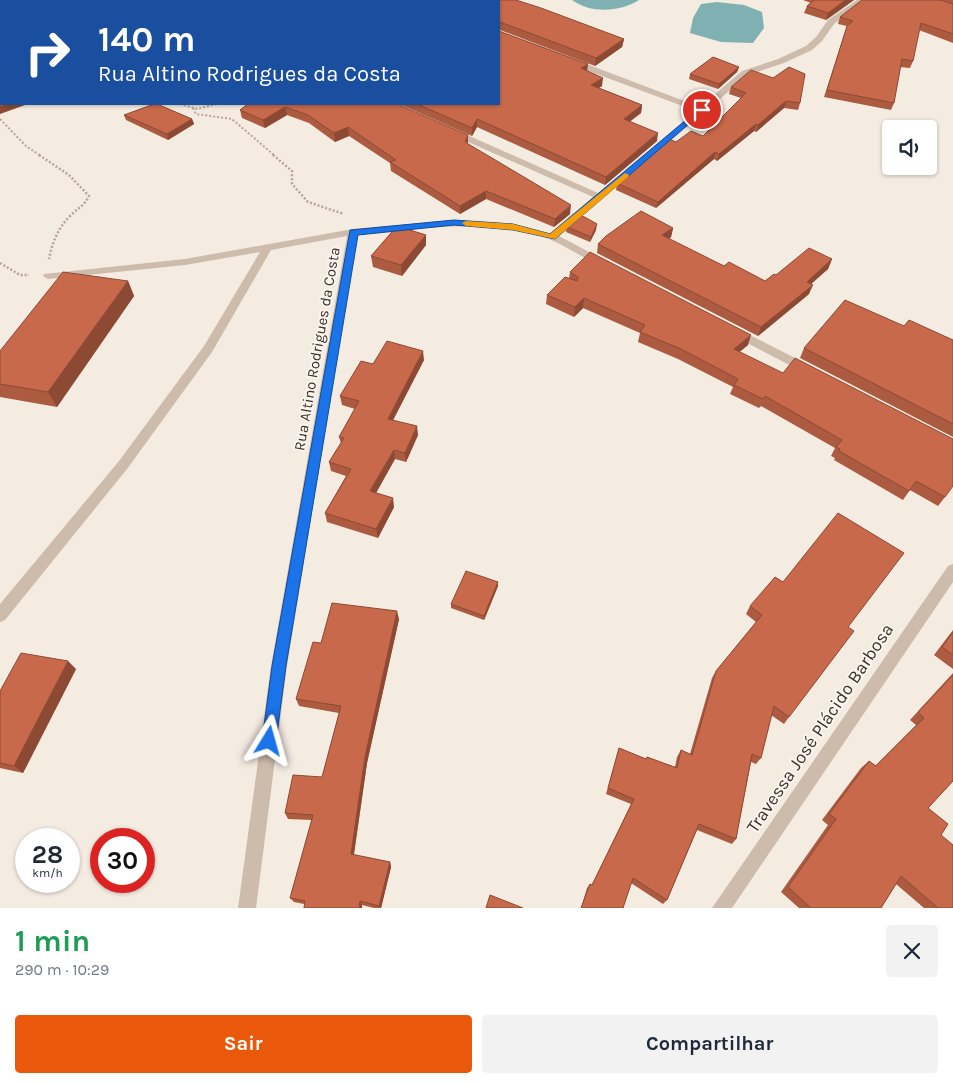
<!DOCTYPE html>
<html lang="pt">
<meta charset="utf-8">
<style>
:root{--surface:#fff;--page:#f2f2f3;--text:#1f2937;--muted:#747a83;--accent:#ea580c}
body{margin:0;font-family:Karla,sans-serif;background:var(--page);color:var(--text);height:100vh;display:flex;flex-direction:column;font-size:19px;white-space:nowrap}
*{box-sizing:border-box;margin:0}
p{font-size:16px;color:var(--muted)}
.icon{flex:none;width:28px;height:28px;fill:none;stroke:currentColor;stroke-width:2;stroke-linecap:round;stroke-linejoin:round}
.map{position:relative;height:908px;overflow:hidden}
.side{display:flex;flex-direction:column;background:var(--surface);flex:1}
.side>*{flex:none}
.guide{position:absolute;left:0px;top:0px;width:500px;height:105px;box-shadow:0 1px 4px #0004;background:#1a4fa0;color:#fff;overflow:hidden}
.tools{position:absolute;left:882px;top:120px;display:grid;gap:10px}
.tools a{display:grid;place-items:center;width:55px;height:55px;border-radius:5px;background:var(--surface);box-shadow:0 1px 4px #0004;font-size:25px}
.speed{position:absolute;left:15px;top:828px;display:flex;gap:10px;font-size:25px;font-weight:700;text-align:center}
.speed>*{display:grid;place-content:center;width:65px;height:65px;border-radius:50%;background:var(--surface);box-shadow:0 1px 4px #0004;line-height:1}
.speed small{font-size:12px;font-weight:400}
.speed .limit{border:8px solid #d22;background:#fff;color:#111}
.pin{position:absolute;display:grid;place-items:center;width:42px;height:42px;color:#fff;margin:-21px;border:2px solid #fff;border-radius:50%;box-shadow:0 1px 5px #0007}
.me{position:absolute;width:55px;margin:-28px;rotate:8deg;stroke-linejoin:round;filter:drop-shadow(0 0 4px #0008)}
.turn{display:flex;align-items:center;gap:18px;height:105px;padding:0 15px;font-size:22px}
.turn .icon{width:65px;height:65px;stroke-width:2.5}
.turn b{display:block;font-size:35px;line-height:42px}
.round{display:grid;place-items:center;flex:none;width:52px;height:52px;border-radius:5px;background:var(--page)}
.summary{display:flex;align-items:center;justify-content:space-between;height:85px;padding:0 15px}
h1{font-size:30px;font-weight:700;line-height:38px;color:#1e9e55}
.cta{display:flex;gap:10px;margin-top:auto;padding:10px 15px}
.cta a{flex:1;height:58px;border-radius:5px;background:var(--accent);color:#fff;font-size:20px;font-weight:700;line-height:58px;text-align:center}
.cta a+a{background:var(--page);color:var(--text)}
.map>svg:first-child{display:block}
.water{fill:#7fb0b2}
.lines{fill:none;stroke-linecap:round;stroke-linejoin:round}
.path-far1{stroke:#b9a596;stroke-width:2;stroke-dasharray:2 2;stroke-linecap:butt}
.path{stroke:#b9a596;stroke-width:2.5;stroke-dasharray:2 2;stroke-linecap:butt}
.minor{fill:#cdbbac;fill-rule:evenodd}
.wall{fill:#ac5a40}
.shaded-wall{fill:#8c4a34}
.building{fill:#c8694b;stroke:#8c4a34}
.route{fill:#1a73e8;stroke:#114b97}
.slow{fill:#f59e0b}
.labels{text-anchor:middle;stroke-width:4;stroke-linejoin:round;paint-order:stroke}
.street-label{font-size:15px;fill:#3b302b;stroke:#fbf5ee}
.near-street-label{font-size:18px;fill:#3b302b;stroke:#fbf5ee}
</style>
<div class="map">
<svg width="953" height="908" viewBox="0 0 953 908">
<rect width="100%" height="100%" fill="#f4ebe1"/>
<g class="water">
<path d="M572,0H639C620,12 591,14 572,0Z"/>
<polygon points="717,2 744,5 762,12 764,28 753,43 721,42 690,33 693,18 701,4"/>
</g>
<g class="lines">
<g class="path-far1">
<polyline points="54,0 56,1"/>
<polyline points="180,104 197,109 217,104"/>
<polyline points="193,108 196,114 232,119 275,156"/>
<polyline points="0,119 26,146 41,156"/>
</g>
<g class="path">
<path d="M39,155L69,175L89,196C85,205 77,209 70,216C58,228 52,243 49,259"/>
<polyline points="273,155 292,171 292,184 308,202 344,214"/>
<polyline points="0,263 20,275 29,275"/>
</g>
<g class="minor">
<path d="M857,0H866L834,24L822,41L812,50L784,63L748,75L559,236L604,260V264H596C581,256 565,246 549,239C490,217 418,229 357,235L287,666L256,908H238L271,666L347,236L271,250L212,352L127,469L5,620L0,622V604L119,461L204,346L260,252L185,265L48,279L43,276L44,274L185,259L353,229L454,220L513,224L550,233L593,197L450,134V130H456L598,193L696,111L570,64V60H576L700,107L742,71L778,59L806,46L816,37L828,20Z"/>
<polygon points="736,328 811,366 813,369 807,373 803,372 732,335 730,332"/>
<polygon points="953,564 953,582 732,908 712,908 948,566"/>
</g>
</g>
<g class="wall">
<polygon points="159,0 296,0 298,1 161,1"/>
<polygon points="803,0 854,0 826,20 804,13 807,6 811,3"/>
<polygon points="862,0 953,0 953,43 919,30 913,61 910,68 900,67 894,103 891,110 824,97 847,26 838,24 840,17"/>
<polygon points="499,1 624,39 622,47 595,66 500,30"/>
<polygon points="739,67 737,72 718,89 689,79 690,74"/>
<polygon points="587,71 602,86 599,88 642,105 641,113 630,121 657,141 605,185 477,127 472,136 399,104 499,104"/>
<polygon points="731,87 800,103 798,110 784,108 756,132 754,131 717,161 714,159 656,208 616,190 617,183 676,142 703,136 741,98 729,94"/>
<polygon points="248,104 397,104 468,144 570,214 554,227 486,199 460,214 391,171 390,163 349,136 335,142 309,123 287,115 265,128 242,118 240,110"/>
<polygon points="124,115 192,119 194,124 168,140 126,120"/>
<polygon points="567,227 596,230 590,242 566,232"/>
<polygon points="673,228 671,237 669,239 724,266 765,281 776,275 832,259 828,269 811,284 809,294 758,336 597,253 598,244"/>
<polygon points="426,235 426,245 402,276 373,267 371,256"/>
<polygon points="570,272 748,345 739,352 945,497 938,506 910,490 903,500 834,460 835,458 831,456 835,448 761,406 759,408 730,394 733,387 678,359 638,342 640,333 583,308 574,317 546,304 547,295 569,278"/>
<polygon points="128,281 134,296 57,407 0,397 0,351"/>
<polygon points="904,326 953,340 953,437 800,358 804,348"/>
<polygon points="424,360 393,420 418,435 406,462 395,459 376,493 394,507 378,538 327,522 325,513 346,476 331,471 329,462 341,443 339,437 355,409 342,405 340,396 373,364"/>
<polygon points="498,582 498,586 484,620 451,608 451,604"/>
<polygon points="750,606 848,627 789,717 784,724 771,715 761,758 756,764 751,762 736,839 732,844 697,830 667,900 663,904 631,883 623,908 581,908 587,888 590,884 592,885 631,804 606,794 617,755 619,748 646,759 647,757 675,767 677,757 681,750 690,754 712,678 716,671 756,622 746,614"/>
<polygon points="399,619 367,763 354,855 390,862 391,867 381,908 374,908 362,905 304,904 294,902 290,898 312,820 288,819 285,813 322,777 339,713 299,706 296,699 321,643"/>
<polygon points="953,630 953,669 934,655"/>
<polygon points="76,669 23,773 0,768 0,691"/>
<polygon points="953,673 953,781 928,808 941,835 953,908 924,908 896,884 881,908 799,908 781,892 828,825 822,820 861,768 869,761 875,766 916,725 910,720"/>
</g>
<g class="shaded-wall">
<polygon points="846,0 854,0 826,20 828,13"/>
<polygon points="624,39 622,47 595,66 596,58"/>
<polygon points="588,64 587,72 581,68"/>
<polygon points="739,67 737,72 718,89 719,84"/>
<polygon points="603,78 602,86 590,93 591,85"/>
<polygon points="786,101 784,108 756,132 758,125"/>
<polygon points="9,104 28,104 0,114 0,107"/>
<polygon points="642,105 641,113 623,127 624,119"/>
<polygon points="285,107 287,115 265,128 263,120"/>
<polygon points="192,119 194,124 168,140 167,134"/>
<polygon points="477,119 477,127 472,136 472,128"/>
<polygon points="756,124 754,131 717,161 719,154"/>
<polygon points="348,127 349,136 335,142 334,133"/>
<polygon points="658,133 657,141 605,185 606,177"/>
<polygon points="468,135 468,143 465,142"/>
<polygon points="715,152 714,159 656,208 658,202"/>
<polygon points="486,191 486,199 460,214 460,206"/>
<polygon points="571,205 570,214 554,227 555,219"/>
<polygon points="597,224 596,230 590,242 591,237"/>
<polygon points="673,228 671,237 660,245 662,235"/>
<polygon points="426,235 426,245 402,276 401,265"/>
<polygon points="832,259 828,269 803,291 807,282"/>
<polygon points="128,281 134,296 57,407 48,392"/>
<polygon points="813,285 809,294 758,336 761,327"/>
<polygon points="584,298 583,308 574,317 575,307"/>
<polygon points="751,335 748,345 731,359 734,349"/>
<polygon points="423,351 424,360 389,428 388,419"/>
<polygon points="417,426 418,435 406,462 405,453"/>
<polygon points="394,450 395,459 372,500 370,491"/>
<polygon points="393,498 394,507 378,538 376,529"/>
<polygon points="498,582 498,586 484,620 484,616"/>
<polygon points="397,611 399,619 367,763 353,859 351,854 365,757"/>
<polygon points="68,661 76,669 23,773 14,766"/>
<polygon points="390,862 391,867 381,908 380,908 379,906"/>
<polygon points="360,901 362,905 362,908 359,908"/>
</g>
<g class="building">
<polygon points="167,0 296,0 298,1 169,1"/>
<polygon points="389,0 516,0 541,8 624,39 596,58 500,22 499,23 499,1 388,1"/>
<polygon points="814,0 846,0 828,13 807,6"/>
<polygon points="862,0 940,0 953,4 953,34 921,23 913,61 902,59 894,103 827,90 847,26 853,21 840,17"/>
<polygon points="499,31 588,64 581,68 603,78 591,85 642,105 624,119 658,133 606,177 477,119 472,128 417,104 499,104"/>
<polygon points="713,57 739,67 719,84 690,74"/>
<polygon points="789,67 805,74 800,103 786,101 758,125 756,124 719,154 715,152 658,202 617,183 669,139 676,142 691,131 703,136 746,93 731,87 751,70 773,78"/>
<polygon points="0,76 1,76 1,104 9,104 0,107"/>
<polygon points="154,104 157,104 192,119 167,134 124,115"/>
<polygon points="248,104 397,104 468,135 465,142 571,205 555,219 486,191 460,206 390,162 396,160 348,127 334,133 308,115 285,107 263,120 240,110"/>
<polygon points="641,211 673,228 662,235 724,266 729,262 765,281 774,274 776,275 809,248 832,259 807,282 813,285 761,327 598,244 606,236"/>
<polygon points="581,215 597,224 591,237 567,227"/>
<polygon points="397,226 426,235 401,265 371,256"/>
<polygon points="590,252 751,335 734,349 783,373 795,358 953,439 953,486 945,497 916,481 909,491 839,451 840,449 836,447 842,440 765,396 763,399 734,385 738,379 681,349 640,332 645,325 584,298 575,307 547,295 565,277 577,281 578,277 570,272"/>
<polygon points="63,272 128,281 48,392 0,384 0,351"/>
<polygon points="845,300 904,326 909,320 953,340 953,424 804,348"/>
<polygon points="387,341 423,351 388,419 417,426 405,453 394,450 370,491 393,498 376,529 325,513 351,469 329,462 344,438 339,437 359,401 340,396 361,361 373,364"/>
<polygon points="838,513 904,553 848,627 854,631 789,717 774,706 761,758 752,754 736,839 699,824 667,900 633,878 623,908 581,908 590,884 592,885 634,799 608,788 619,748 646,759 647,757 677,768 681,750 692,755 716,671 762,615 750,606 775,577 783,582"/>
<polygon points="466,571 498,582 484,616 451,604"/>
<polygon points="332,603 397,611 365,757 351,854 390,862 379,906 360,901 359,908 304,908 305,901 290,898 313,815 285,813 293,775 322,777 341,706 296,699 313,642 321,643"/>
<polygon points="953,632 953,655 942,647"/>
<polygon points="21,653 68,661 14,766 0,763 0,691"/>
<polygon points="953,675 953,781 928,808 948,824 941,835 953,845 953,908 938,908 901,876 881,908 811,908 788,887 836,819 829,814 869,761 876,766 924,718 918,712"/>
<polygon points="490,895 523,908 486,908"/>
</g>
<polygon class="route" points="699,109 705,110 555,239 513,230 454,225 358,235 286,666 276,741 274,746 269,748 264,746 262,741 272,666 350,230 454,220 513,224 550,234"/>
<polygon class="slow" points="625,173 629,175 628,177 555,239 513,230 466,226 462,223 466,221 513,224 550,234"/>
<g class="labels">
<g class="street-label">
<text transform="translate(317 349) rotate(-80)" y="5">Rua Altino Rodrigues da Costa</text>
</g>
<g class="near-street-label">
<text transform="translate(820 728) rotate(-56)" y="6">Travessa José Plácido Barbosa</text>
</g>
</g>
</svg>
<div class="tools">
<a><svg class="icon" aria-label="sound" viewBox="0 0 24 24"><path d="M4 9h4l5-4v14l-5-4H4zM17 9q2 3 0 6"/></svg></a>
</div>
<div class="speed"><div>28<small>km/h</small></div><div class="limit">30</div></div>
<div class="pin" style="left:702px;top:110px;background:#d93025"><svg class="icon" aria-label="arrive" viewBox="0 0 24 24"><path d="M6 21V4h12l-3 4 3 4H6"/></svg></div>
<svg class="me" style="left:269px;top:741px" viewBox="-20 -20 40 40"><path d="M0-17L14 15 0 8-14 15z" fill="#1a73e8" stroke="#fff" stroke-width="4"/></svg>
<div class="guide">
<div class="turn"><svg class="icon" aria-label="right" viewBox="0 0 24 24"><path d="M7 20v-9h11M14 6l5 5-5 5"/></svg><div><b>140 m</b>Rua Altino Rodrigues da Costa</div></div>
</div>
</div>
<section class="side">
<div class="summary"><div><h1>1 min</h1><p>290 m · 10:29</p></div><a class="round"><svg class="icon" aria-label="close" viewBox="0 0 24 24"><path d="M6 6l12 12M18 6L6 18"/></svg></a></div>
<div class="cta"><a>Sair</a><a>Compartilhar</a></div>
</section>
